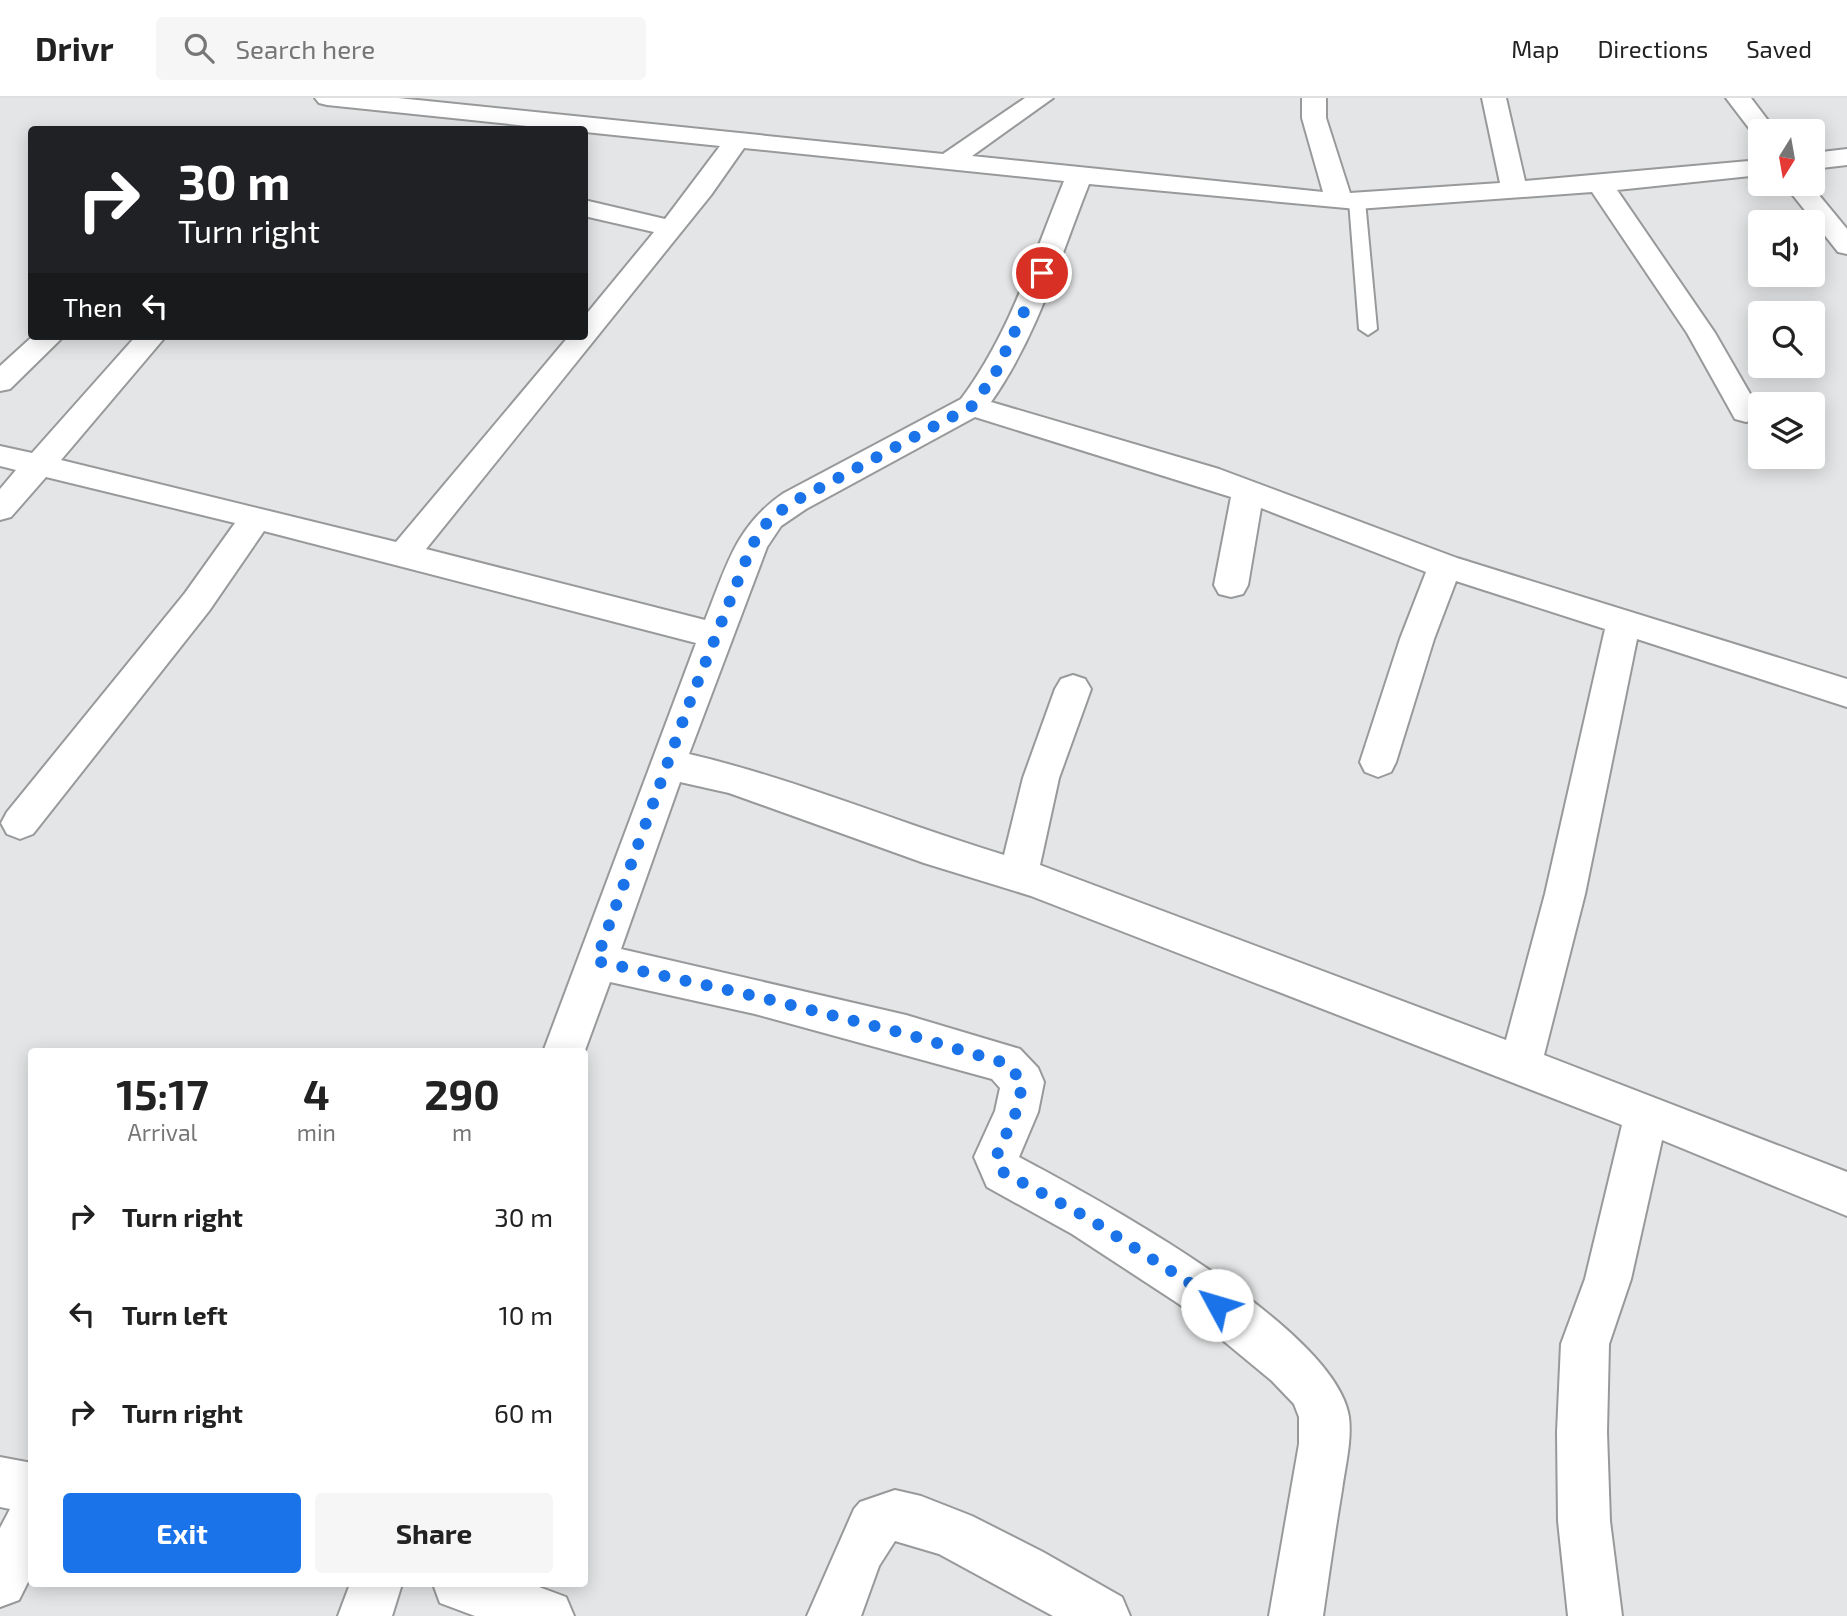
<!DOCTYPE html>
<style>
:root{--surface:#fff;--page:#f6f6f6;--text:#222;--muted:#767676;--line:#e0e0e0;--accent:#1a73e8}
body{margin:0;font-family:"Exo 2",sans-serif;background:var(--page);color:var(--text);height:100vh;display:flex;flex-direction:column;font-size:26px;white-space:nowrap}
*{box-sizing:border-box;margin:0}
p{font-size:23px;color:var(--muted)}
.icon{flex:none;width:38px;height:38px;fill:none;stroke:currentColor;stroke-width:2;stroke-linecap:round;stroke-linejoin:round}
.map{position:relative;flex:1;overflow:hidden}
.panel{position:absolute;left:28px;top:950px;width:560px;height:539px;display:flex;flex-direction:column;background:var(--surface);border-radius:7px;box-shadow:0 4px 18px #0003}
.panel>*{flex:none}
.guide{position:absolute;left:28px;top:28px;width:560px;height:214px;border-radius:7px;box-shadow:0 4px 18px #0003;background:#202124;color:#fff;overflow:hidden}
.needle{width:46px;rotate:191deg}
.controls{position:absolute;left:1748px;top:21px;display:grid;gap:14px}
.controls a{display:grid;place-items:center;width:77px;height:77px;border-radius:7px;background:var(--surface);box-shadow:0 4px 18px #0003;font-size:35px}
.pin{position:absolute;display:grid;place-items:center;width:60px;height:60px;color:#fff;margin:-30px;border:4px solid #fff;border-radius:50%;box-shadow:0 2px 7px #0007}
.me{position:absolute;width:77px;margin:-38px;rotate:309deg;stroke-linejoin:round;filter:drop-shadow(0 0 5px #0008)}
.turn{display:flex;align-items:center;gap:24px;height:147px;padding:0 35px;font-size:32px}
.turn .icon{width:91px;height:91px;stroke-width:2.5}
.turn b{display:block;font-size:49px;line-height:60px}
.then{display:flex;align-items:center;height:66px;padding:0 35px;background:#0003;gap:14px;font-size:26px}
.eta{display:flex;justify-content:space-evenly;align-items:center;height:119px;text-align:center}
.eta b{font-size:42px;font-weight:700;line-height:49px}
.button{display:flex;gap:14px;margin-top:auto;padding:14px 35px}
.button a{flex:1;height:80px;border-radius:7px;background:var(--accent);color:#fff;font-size:28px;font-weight:700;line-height:80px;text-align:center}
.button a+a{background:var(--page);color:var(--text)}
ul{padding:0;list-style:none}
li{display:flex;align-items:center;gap:21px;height:98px;padding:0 35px}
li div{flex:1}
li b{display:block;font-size:26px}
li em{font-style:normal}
header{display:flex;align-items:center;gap:42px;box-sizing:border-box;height:98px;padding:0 35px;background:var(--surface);border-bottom:2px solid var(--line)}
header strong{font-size:33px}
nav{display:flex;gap:38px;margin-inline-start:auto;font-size:24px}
.search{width:490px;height:63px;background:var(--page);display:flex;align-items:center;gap:18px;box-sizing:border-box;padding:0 24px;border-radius:7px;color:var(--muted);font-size:26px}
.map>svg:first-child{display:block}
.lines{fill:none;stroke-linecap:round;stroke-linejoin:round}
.service-casing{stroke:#98999a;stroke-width:4}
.minor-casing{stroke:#98999a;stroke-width:4}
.service{fill:#fff;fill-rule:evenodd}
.minor{fill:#fff;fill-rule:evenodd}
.route{stroke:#1a73e8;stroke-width:12;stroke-dasharray:0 21.6}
</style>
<header>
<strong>Drivr</strong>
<div class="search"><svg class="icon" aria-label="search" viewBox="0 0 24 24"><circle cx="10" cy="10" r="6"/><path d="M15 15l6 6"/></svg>Search here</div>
<nav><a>Map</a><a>Directions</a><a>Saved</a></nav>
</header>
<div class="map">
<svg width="1847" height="1518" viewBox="0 0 1847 1518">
<rect width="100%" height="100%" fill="#e4e5e6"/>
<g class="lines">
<g class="service-casing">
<polygon id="service" points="1357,98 1365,103 1377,231 1368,237 1359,231 1349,103"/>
</g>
<g class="minor-casing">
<g id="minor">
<path d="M315,0H398L943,56L1025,0H1053L972,58L1323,94L1302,20V0H1326V20L1350,95L1500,85L1482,0H1506L1525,83L1760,62V77L1617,92L1715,235L1760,313L1757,321L1746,324L1735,321L1687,235L1592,94L1357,111L1089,86C1060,159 1037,239 991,304L1219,371L1457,460L1847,581V609L1637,541L1585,796L1544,957L1847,1074V1118L1662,1042L1631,1181L1609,1246L1607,1334L1610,1423L1622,1518H1568L1558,1423L1557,1334L1561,1246L1585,1181L1622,1027L1031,798L924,765L729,695L680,684L621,851L906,917L1020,951L1038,970L1044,984L1038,1014L1019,1059C1096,1100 1336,1230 1349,1319C1352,1343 1345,1369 1342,1392C1335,1434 1329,1476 1323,1518H1269L1299,1346V1319L1294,1306L1272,1283L1179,1206L1072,1136L987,1089L974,1059L995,1013L1000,990L992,981L755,916L610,884L584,955L543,954L696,545L264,433L209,513L33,736L20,741L7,736L1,725L7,714L185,495L235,425L46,379L11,419L0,422V391L16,372L0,368V348L32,355L136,238H166L61,362L396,444L569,238H584V219L654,134L584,118V102L665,121L720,48L327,7L319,5ZM744,50L1064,83C1034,157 1009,237 961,301L784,395C735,428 726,470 705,522L426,451L711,97ZM975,319L1231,399L1214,487L1219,496L1231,499L1243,496L1248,487L1261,410L1426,474L1400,541L1360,664L1365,674L1378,679L1391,674L1396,664L1434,541L1456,483L1605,531L1545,796L1506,942L1040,767L1059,680L1091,591L1085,581L1073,577L1061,581L1055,591L1023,680L1004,757C898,725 796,681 689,656L767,449L781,428L806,411Z"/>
<polygon points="1726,0 1751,0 1776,33 1760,33 1760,40 1755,38"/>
<polygon points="1847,51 1847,67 1813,71 1813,55"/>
<polygon points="1784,86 1810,86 1847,131 1847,156 1838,154"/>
<polygon points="33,238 64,238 10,291 0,293 0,268"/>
<polygon points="0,1359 32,1365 32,1476 19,1502 0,1509 0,1430 10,1411 0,1409"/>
<polygon points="895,1392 921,1398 972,1418 1043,1454 1122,1499 1130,1518 1053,1518 939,1456 895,1443 879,1468 861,1518 807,1518 854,1411 860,1404"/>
<polygon points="350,1486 402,1486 392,1518 338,1518"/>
<polygon points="433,1486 531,1486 566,1499 574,1518 475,1518 440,1505"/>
</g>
</g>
<use href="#service" class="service"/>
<use href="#minor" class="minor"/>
</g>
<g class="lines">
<polyline class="route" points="1042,175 994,278 972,308 795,403 770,420 752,447 689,606 596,863 755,898 906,936 1005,965 1023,984 1016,1014 996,1059 1003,1074 1088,1120 1196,1189 1217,1207"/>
</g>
</svg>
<div class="controls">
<a><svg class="needle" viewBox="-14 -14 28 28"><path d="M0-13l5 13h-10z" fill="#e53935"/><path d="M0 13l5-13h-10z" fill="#767676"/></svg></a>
<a><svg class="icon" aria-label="sound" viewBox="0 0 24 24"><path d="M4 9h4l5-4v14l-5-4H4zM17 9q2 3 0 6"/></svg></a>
<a><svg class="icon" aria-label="search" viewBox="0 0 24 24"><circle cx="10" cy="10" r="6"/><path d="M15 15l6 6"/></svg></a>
<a><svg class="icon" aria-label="layers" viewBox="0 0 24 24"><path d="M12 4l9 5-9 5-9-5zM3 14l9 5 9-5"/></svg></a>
</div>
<div class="pin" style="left:1042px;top:175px;background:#d93025"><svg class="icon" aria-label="arrive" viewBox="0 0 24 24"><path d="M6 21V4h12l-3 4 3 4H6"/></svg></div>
<svg class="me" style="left:1217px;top:1207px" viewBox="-20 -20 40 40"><circle r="19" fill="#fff"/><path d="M0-13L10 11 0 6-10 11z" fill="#1a73e8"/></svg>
<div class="guide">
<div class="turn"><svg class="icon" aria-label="right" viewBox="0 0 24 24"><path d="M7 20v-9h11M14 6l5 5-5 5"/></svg><div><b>30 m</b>Turn right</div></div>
<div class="then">Then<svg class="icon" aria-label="left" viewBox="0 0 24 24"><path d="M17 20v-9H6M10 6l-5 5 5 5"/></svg></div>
</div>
<section class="panel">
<div class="eta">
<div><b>15:17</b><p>Arrival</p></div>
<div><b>4</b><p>min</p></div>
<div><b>290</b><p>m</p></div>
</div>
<ul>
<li><svg class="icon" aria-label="right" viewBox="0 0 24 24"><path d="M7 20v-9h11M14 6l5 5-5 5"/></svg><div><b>Turn right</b></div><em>30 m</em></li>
<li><svg class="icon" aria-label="left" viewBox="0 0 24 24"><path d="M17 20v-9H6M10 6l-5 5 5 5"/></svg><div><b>Turn left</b></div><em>10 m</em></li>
<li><svg class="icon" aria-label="right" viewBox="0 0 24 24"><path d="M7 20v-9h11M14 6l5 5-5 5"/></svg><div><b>Turn right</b></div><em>60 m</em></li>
</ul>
<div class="button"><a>Exit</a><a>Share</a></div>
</section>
</div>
